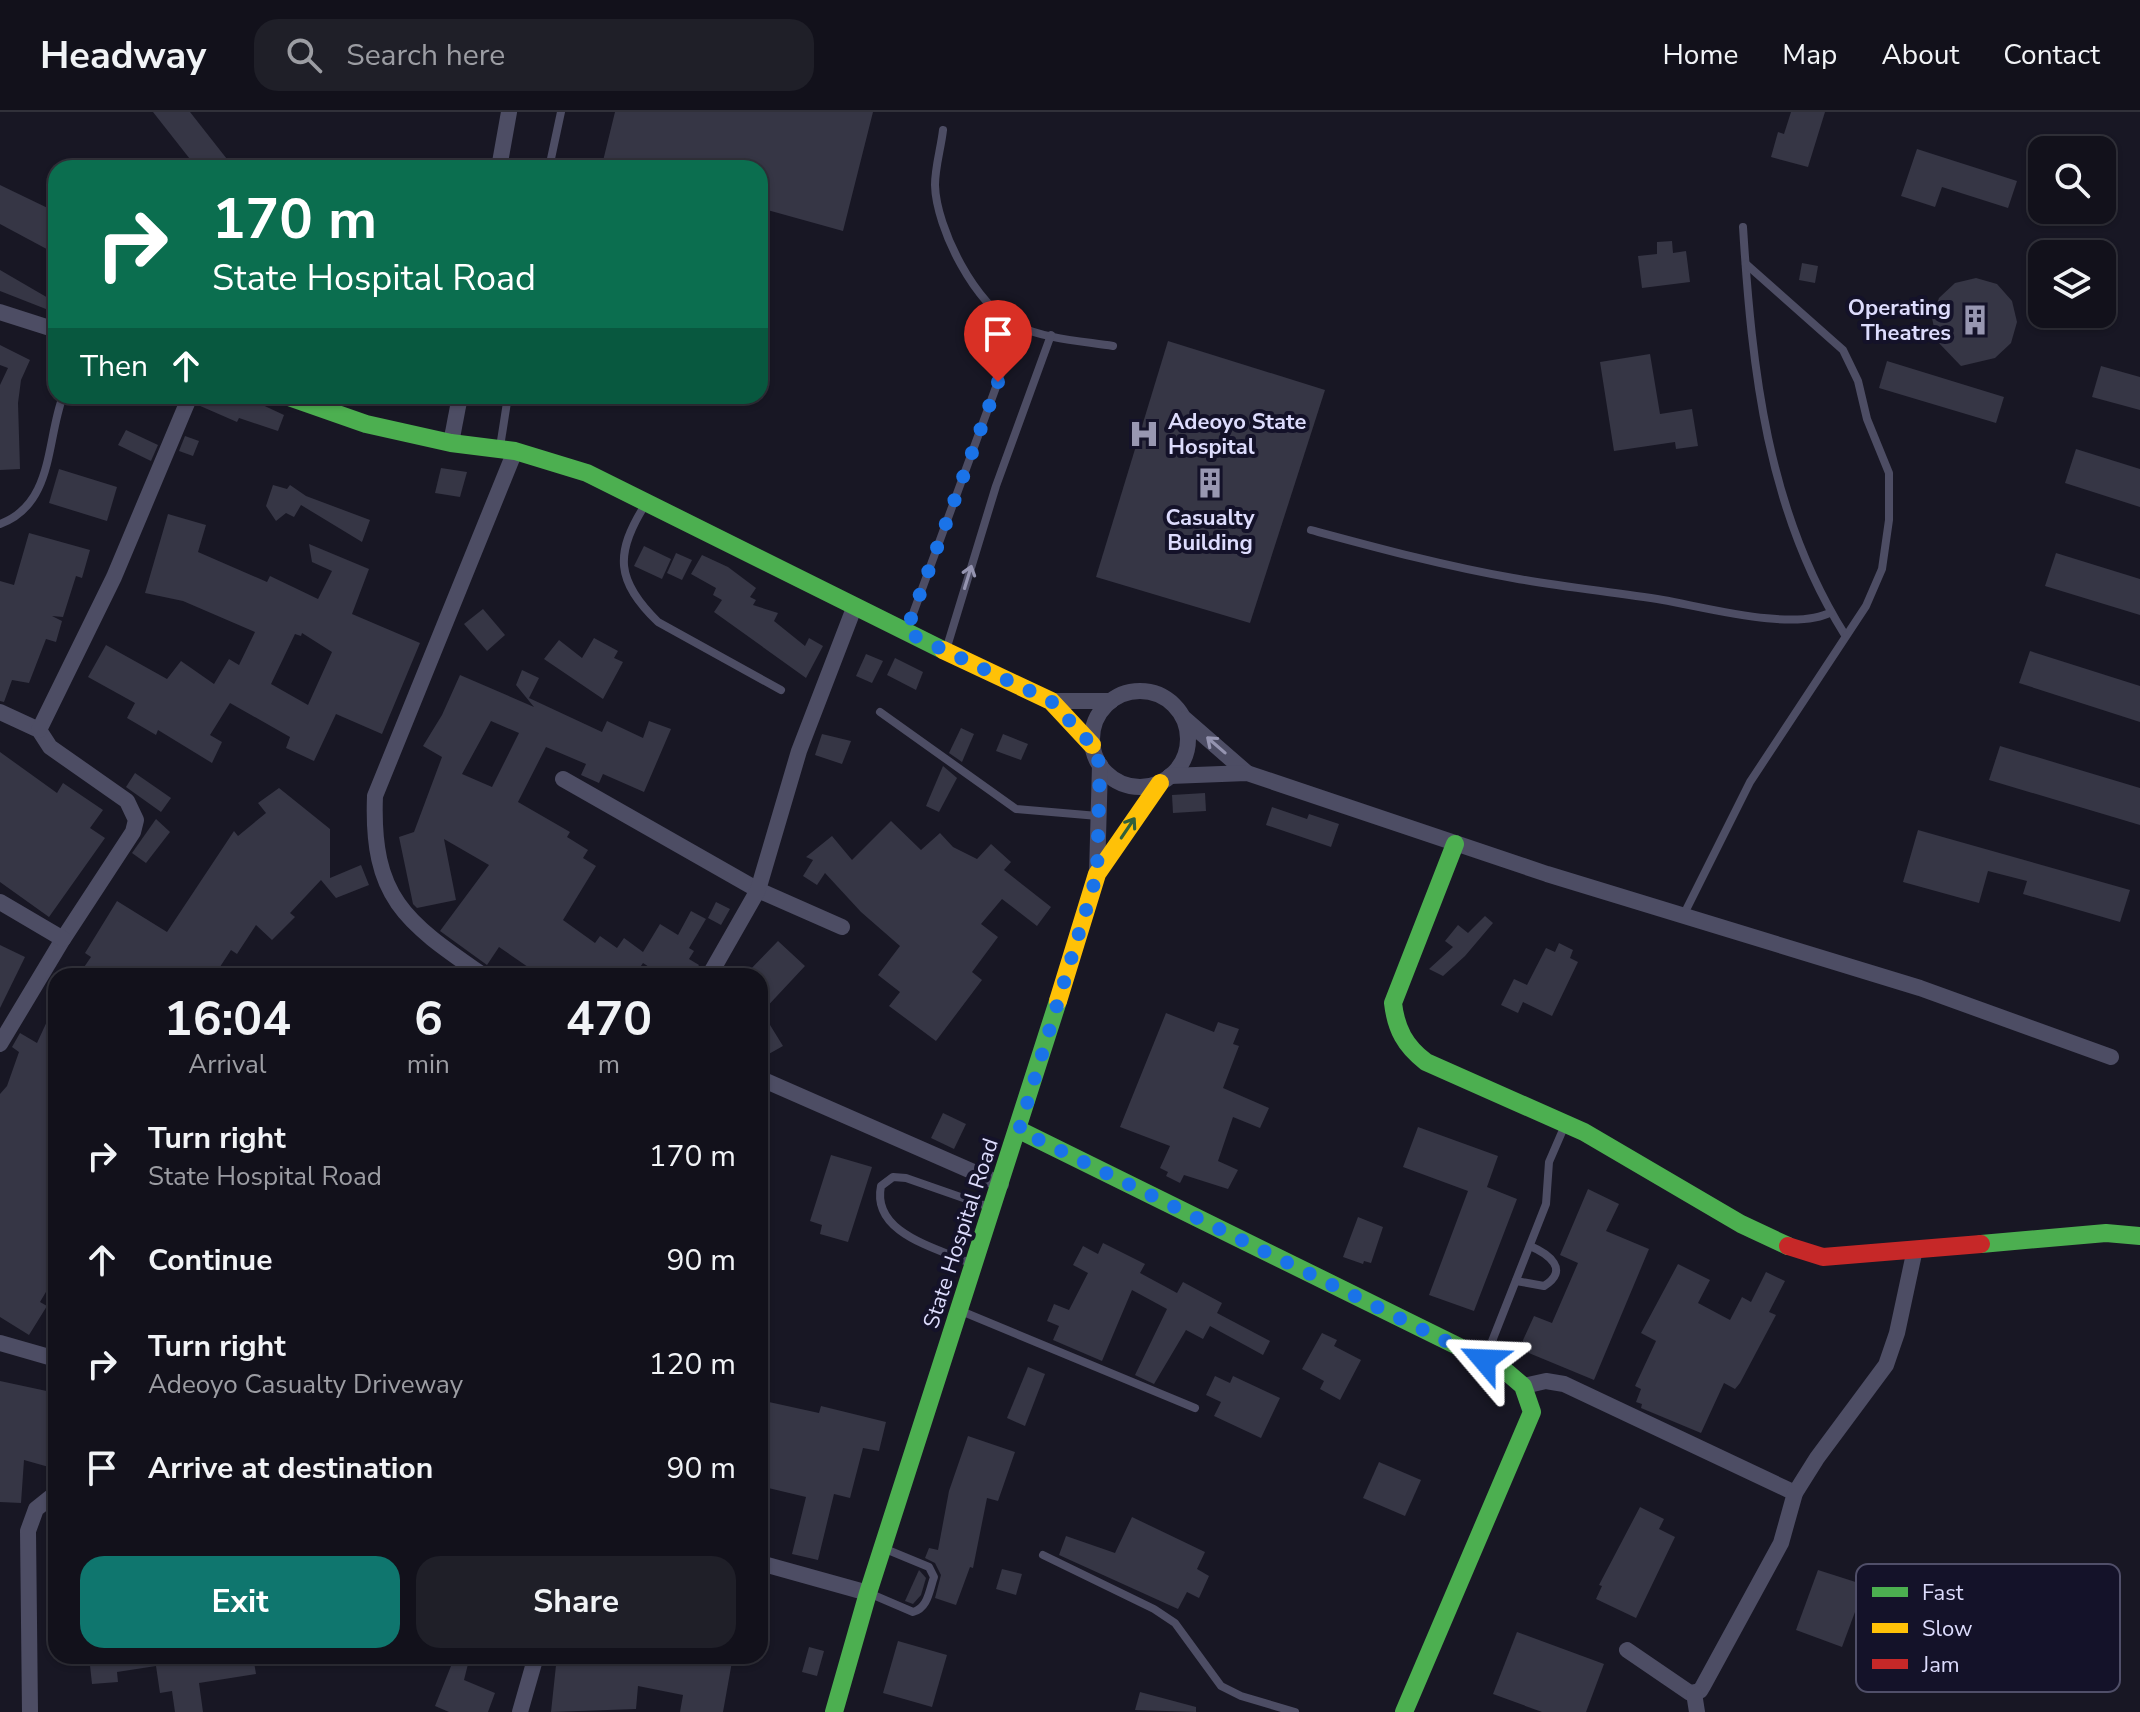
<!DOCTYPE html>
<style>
:root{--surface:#12111b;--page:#1f1f28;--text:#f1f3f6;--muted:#9c9da3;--line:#31313a;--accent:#0f766e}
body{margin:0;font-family:"Nunito Sans",sans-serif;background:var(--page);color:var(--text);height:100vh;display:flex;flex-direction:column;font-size:30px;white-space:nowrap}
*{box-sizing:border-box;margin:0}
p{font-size:26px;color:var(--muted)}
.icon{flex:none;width:44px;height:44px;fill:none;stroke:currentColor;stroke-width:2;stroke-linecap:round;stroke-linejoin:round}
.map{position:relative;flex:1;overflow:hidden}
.side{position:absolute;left:48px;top:856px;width:720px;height:696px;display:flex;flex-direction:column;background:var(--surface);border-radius:24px;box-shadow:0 2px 6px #0004,0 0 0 2px var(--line)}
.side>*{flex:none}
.hud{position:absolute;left:48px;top:48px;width:720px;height:244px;border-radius:24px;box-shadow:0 2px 6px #0004,0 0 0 2px var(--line);background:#0b6e4f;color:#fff;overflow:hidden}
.fabs{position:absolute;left:2028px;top:24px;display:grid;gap:16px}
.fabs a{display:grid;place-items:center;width:88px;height:88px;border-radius:16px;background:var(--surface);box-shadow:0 2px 6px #0004,0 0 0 2px var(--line);font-size:40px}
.pin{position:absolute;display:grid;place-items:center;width:68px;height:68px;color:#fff;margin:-82px -34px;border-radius:50% 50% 50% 0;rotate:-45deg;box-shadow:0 0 8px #0007}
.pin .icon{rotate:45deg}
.me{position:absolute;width:88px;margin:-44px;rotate:296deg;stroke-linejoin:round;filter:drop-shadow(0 0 6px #0008)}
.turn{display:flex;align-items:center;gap:28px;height:168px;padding:0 32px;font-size:36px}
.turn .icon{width:104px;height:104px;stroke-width:2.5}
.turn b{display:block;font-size:56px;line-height:68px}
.then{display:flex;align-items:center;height:76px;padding:0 32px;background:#0003;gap:16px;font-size:30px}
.eta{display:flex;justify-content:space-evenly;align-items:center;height:136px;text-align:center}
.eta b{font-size:48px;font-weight:700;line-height:56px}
.action{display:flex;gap:16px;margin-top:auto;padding:16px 32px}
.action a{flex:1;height:92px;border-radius:24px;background:var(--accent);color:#fff;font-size:32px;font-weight:700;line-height:92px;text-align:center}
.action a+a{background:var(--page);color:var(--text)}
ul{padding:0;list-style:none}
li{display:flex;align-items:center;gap:24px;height:104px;padding:0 32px}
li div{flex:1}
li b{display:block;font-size:30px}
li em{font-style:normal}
header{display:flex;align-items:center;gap:48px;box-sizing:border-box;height:112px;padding:0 40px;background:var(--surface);border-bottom:2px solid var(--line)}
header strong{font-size:38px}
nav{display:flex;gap:44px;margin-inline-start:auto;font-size:28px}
.search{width:560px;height:72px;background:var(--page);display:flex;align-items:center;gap:20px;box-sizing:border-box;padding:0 28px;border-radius:24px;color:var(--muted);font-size:30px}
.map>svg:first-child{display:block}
.building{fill:#363645;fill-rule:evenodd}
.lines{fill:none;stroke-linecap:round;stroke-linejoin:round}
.lane{stroke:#4d4d64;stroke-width:8}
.street{stroke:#4d4d64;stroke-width:16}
.fast{stroke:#4caf50;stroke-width:18}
.slow{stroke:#ffc107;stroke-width:18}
.jam{stroke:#c62828;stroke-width:18}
.oneway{stroke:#9594b0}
.oneway2{stroke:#30603c}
.route{stroke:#1a73e8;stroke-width:14;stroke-dasharray:0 25.2}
.labels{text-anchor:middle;stroke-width:8;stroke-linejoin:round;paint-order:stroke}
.poi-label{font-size:22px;font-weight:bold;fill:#dddcfd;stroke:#141229;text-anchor:end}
.street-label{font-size:22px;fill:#dddcfd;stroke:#141229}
.key{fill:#141229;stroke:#504f69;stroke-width:2}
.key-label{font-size:22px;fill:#dddcfd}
</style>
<header>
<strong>Headway</strong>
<div class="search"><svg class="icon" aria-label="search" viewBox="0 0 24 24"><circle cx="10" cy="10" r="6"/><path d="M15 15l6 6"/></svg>Search here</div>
<nav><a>Home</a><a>Map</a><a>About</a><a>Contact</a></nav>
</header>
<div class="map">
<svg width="2140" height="1600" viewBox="0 0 2140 1600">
<rect width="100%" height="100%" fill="#181724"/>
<g class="building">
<polygon points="153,0 190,0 234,56 197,56"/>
<polygon points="615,0 873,0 843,119 760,96 760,56 602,53"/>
<polygon points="1791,0 1825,0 1808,55 1771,45 1778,20 1784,22"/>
<polygon points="1917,37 2017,69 2008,96 1942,75 1935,95 1901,84"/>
<polygon points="0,73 56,100 56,142 0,112"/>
<polygon points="1672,129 1673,141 1686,139 1690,170 1642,176 1638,144 1657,142 1657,130"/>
<polygon points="1802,151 1818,154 1815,171 1799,168"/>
<polygon points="0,158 55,190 51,199 0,179"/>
<polygon points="1976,166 1997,172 2012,189 2017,210 2011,231 1995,246 1961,254 1937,229 1932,206 1939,186 1955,171"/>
<polygon points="1168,229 1325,278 1250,511 1096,465"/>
<polygon points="0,233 30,248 21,268 18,291 20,357 0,358 0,273 8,256 0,253"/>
<polygon points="1650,242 1660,302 1692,297 1698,334 1676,337 1675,330 1614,339 1600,250"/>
<polygon points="1887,249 2004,285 1996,311 1879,276"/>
<polygon points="2101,254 2140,265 2140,298 2092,285"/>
<polygon points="201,284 221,284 239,291 243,284 284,303 278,319 239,306 237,310 198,293"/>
<polygon points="126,318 158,333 151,349 118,333"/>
<polygon points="185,324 199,329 193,344 179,339"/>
<polygon points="2076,337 2140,357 2140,395 2065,371"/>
<polygon points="441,356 467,360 460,385 435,381"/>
<polygon points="59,357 117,375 107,409 49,391"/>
<polygon points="273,373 287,377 290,373 306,384 370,408 362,430 301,393 294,405 286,401 276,409 266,394"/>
<path d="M168,402L206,413L198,440L267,470L270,464L318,487L332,459L312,450L309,432L369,457L352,502L420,531L382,622L336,602L314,649L286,636L290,625L230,591L210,623L222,630L212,651L158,618L156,623L127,606L135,591L88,565L106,533L167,567L181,549L214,572L229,547L239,553L255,520L183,489L145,481ZM302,521L332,540L308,593L271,572L295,522L301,524Z"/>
<polygon points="29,421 90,438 82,466 76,464 63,505 52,504 62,509 56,530 46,527 29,571 12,568 4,590 0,589 0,469 14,473"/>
<polygon points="644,434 671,447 662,467 634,454"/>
<polygon points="676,441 692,448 682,468 667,461"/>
<polygon points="2056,441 2140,467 2140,503 2045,474"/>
<polygon points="702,443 728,455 756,476 750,485 756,488 753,493 778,501 774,509 805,534 809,526 823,534 806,566 714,500 722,488 713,483 716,476 691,462"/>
<polygon points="483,497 505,523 487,539 464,512"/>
<polygon points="594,526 618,539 614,546 623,550 603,587 544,547 559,528 582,546"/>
<polygon points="2030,539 2140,574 2140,610 2019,571"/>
<polygon points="866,542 883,549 872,571 856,564"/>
<polygon points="895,546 923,560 916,578 887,563"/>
<path d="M522,558L539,566L529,586L602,620L607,609L643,626L649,609L671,617L644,680L603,662L599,671L581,663L586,652L546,635L518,690L570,720L567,725L588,738L583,746L596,754L563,808L595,831L600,824L617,836L624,826L643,840L660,812L678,823L691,799L706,807L689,836L694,839L689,847L699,853L692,864H663L643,851L634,864H623L614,857L609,864H541L499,835L487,853L440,819L489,753L444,727L456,788L417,796L413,792L399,725L414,720L442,645L423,634L442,603L460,563L534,595L516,573ZM491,609L519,621L492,675L462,662Z"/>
<polygon points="961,616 974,622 962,650 949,641"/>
<polygon points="822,622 851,629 842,652 815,643"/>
<polygon points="1003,622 1028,632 1021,648 996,639"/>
<polygon points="2000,634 2140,676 2140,713 1989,668"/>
<polygon points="0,640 57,681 63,671 103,698 90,716 105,726 49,805 0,770"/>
<polygon points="943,654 957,666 939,700 926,694"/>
<polygon points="135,661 171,686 161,700 126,675"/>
<polygon points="279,676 330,717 330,766 361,753 369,773 336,786 321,768 290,801 295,805 272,828 256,813 237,842 231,838 214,864 78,864 91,845 85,841 117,789 167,820 234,719 238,724 266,701 258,691"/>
<polygon points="1205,681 1206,699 1173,701 1172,683"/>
<polygon points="1272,695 1307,707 1309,702 1339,712 1331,735 1266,713"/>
<polygon points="156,707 170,720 146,751 132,741"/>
<polygon points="891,709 921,738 940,721 953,735 977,747 991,732 1011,750 1004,758 1051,795 1037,814 1002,787 981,812 998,825 972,860 982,868 936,929 889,894 900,880 878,863 900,834 861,800 825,761 817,773 803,764 813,748 806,745 832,724 852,748"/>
<polygon points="1918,718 2130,778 2120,810 2023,782 2027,769 1988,759 1979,791 1903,770"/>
<polygon points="716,790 730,797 721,813 708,806"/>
<polygon points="1485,804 1493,811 1465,844 1443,864 1429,857 1453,835 1445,829 1458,813 1468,821"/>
<polygon points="778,829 805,854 762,900 783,934 760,947 760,864 744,864"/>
<polygon points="1559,831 1573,838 1570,846 1578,850 1552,904 1523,890 1518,901 1501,893 1514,867 1527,873 1546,836 1555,840"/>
<polygon points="0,833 25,845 0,896"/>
<polygon points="56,890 56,1163 40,1190 47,1194 29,1223 0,1205 0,982 7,974 19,940 12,935 20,921 37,931"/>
<polygon points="1166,901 1214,920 1218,910 1239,917 1233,932 1239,934 1223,976 1269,996 1260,1016 1233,1005 1218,1049 1238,1058 1228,1077 1184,1063 1180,1071 1166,1064 1168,1060 1160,1056 1170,1034 1120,1015"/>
<polygon points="943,1001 966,1012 954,1037 931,1026"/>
<polygon points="1418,1015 1498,1044 1487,1075 1517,1087 1474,1199 1429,1183 1468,1079 1403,1055"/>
<polygon points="831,1043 872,1055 848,1130 820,1122 822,1113 810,1109"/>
<polygon points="1588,1077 1619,1092 1606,1119 1649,1137 1594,1268 1519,1237 1534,1204 1552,1211 1578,1151 1560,1143"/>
<polygon points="1358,1105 1383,1115 1371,1151 1364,1149 1363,1152 1343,1145"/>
<polygon points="1103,1131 1145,1152 1140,1161 1177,1181 1183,1170 1222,1191 1217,1201 1270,1229 1263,1243 1210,1214 1203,1227 1186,1218 1154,1272 1139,1265 1135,1263 1167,1197 1132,1178 1102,1249 1053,1228 1059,1214 1047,1209 1054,1192 1069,1198 1088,1161 1073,1153 1083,1134 1098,1142"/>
<polygon points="1678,1152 1710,1168 1698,1191 1730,1208 1742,1185 1751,1190 1766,1160 1785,1169 1769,1200 1776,1203 1740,1271 1735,1277 1724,1271 1701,1321 1641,1296 1642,1292 1636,1290 1641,1277 1635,1274 1656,1229 1641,1221"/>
<polygon points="1322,1221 1337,1228 1334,1234 1361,1248 1340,1288 1320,1277 1324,1269 1302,1257"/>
<polygon points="1028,1255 1045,1262 1025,1314 1007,1306"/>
<polygon points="1215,1264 1230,1271 1233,1264 1280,1286 1261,1326 1214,1304 1221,1290 1206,1283"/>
<polygon points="0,1269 56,1281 56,1357 24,1348 21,1391 0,1390"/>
<polygon points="760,1288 819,1301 821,1294 886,1310 879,1339 863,1336 850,1386 834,1382 818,1448 792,1442 806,1385 760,1374"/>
<polygon points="968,1324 1015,1340 998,1389 987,1386 973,1456 970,1455 956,1493 935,1486 941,1463 935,1451 925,1446 929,1436 938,1438 949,1379"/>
<polygon points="1379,1350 1421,1368 1405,1404 1363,1386"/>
<polygon points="1640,1395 1664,1407 1659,1417 1675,1425 1636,1506 1596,1487 1602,1474 1599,1473"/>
<polygon points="1132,1405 1205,1440 1197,1457 1209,1464 1199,1486 1187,1480 1178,1497 1059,1443 1066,1424 1115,1441"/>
<polygon points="1002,1457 1022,1462 1016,1483 996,1477"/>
<polygon points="919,1458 926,1466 921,1483 913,1492 905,1489"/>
<polygon points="1818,1458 1865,1473 1842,1535 1796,1518"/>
<polygon points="1517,1520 1604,1552 1586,1600 1542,1600 1493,1582"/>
<polygon points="898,1529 947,1543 932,1595 883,1581"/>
<polygon points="809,1535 824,1539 817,1564 802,1560"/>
<polygon points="89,1544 253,1544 256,1562 199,1571 203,1600 175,1600 172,1579 160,1581 156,1554 117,1560 118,1570 92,1572"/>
<polygon points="455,1544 470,1544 464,1568 495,1581 488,1600 449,1600 435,1594"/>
<polygon points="557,1544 733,1544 723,1600 680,1600 683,1583 638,1574 636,1597 551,1600"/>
<polygon points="1140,1580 1196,1595 1196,1600 1135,1598"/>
</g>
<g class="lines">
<g class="lane">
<path d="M943,18C941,36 935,55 935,73C936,116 976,195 1016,213C1045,227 1081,229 1113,234"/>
<polyline points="549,56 561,0"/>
<path d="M1743,115C1752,258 1767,399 1845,523"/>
<polyline points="500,335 508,284"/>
<path d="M645,393C614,442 616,469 658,510L781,578"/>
<path d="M0,412C54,392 46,329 63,284"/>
<path d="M1311,418C1378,436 1444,454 1513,466C1563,475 1613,480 1663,488C1704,495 1796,520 1831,500"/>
<polyline points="907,518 1018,215"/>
<polyline points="946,538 996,374 1051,223"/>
<polyline points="880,600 1016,697 1098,704"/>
<polyline points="1684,802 1750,670 1866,494 1882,457 1889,408 1889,361 1867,307 1858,269 1843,238 1746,152"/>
<path d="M972,1152C938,1136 871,1122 881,1074L893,1065L906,1066L992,1096"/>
<path d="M1516,1169L1544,1174C1570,1158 1549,1142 1530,1134"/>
<polyline points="961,1199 1195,1296"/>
<polyline points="1485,1247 1546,1092 1549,1050 1565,1013"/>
<polyline points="1043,1443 1154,1497 1175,1511 1221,1574 1241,1584 1295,1600"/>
<path d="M871,1482L913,1500C928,1496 929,1479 934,1465L929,1455L883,1436"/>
</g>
<g class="street">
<polyline points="499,56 509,0"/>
<polyline points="0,200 56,218"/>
<polyline points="451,331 460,284"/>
<circle cx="1140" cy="627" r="48"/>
<polyline points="1051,589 1111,589"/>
<polyline points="0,600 39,618 50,635 127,689 136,708 133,720 63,827 0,932"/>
<polyline points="1185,607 1247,661"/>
<polyline points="39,618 114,465 190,284"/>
<polyline points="1170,664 1247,661 1547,762 1920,876 2111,945"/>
<polyline points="563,667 758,778 842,815"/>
<polyline points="1097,762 1100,653"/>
<polyline points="0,790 63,827"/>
<path d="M484,864C406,810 371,787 375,684L515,339"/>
<polyline points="709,864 758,778 799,639 854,496"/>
<polyline points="766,969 1001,1072"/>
<polyline points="0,1231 56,1247"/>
<polyline points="1524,1274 1546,1269 1564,1272 1795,1381"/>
<polyline points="760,1451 868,1481"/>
<polyline points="1627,1538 1690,1581 1700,1579 1703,1574 1781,1431 1795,1381 1817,1346 1886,1253 1897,1221 1915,1137"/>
<polyline points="1694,1581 1697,1600"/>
<polyline points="30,1600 28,1419 36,1397 56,1381"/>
<polyline points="520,1600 536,1544"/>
</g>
<g class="fast">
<polyline points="286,284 366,312 451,331 515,339 587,361 943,538"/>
<path d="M1455,732L1393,891C1396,917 1405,934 1426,950L1584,1020L1741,1112L1788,1134"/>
<polyline points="1019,1018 1502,1256 1523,1274 1532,1300 1404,1600"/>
<polyline points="1981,1132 2106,1121 2140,1124"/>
<polyline points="834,1600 868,1481 1058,889"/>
</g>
<g class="slow">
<polyline points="943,538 1051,589 1092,633"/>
<polyline points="1058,889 1097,762 1160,671"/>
</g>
<polyline class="jam" points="1788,1134 1823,1145 1981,1132"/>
</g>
<defs><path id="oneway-shaft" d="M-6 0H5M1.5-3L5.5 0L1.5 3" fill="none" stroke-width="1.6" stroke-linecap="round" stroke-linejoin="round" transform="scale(2)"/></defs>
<g class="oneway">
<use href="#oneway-shaft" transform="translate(968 465) rotate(-73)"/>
<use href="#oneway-shaft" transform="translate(1216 633) rotate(-139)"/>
</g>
<use class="oneway2" href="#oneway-shaft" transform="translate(1128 716) rotate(-56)"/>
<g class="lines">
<polyline class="route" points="998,270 906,520 1051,589 1092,633 1100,653 1097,762 1019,1018 1484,1248"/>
</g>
<defs>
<g id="building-bare" transform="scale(2.4)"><path d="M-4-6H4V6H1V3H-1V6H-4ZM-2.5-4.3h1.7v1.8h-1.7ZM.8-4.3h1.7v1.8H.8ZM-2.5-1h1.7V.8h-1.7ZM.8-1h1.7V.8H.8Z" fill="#9897b1" stroke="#141229" stroke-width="2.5" paint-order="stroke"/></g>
<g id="hospital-bare" transform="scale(2.4)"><path d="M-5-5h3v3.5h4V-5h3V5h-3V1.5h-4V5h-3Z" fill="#9897b1" stroke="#141229" stroke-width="2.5" paint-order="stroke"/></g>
</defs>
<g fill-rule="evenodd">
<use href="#building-bare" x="1975" y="208"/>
<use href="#hospital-bare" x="1144" y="322"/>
<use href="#building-bare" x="1210" y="371"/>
</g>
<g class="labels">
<g class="poi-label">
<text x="1951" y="203">Operating<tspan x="1951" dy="25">Theatres</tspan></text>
<text x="1168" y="317" text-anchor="start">Adeoyo State<tspan x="1168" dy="25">Hospital</tspan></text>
<text x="1210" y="413" text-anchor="middle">Casualty<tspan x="1210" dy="25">Building</tspan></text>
</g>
<g class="street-label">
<text transform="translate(960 1121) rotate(-72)" y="8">State Hospital Road</text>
</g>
</g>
<rect x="1856" y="1452" width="264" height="128" rx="12" class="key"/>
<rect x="1872" y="1475" width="36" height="10" fill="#4caf50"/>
<rect x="1872" y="1511" width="36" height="10" fill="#ffc107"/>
<rect x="1872" y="1547" width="36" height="10" fill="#c62828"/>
<g class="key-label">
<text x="1922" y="1488">Fast</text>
<text x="1922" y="1524">Slow</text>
<text x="1922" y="1560">Jam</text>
</g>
</svg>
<div class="fabs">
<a><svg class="icon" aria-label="search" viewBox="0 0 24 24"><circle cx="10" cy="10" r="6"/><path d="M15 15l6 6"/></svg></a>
<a><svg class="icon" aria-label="layers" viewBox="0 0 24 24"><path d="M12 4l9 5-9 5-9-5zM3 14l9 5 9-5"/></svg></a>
</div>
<div class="pin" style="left:998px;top:270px;background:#d93025"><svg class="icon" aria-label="arrive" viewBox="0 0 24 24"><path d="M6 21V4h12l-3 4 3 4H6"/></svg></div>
<svg class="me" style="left:1484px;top:1248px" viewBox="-20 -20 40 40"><path d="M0-17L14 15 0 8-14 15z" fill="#1a73e8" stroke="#fff" stroke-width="4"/></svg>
<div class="hud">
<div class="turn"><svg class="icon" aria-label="right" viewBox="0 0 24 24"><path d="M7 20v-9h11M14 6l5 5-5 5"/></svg><div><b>170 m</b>State Hospital Road</div></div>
<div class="then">Then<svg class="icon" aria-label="ahead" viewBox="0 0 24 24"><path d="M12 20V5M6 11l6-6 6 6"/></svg></div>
</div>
<section class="side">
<div class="eta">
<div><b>16:04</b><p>Arrival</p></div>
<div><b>6</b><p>min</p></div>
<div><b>470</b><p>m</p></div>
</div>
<ul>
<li><svg class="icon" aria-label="right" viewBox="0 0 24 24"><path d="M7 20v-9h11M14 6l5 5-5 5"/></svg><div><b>Turn right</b><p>State Hospital Road</p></div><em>170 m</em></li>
<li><svg class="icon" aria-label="ahead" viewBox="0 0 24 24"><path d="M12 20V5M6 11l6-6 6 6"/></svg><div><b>Continue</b></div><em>90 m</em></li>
<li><svg class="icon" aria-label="right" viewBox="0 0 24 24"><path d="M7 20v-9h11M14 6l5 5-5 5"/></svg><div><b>Turn right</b><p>Adeoyo Casualty Driveway</p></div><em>120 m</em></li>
<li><svg class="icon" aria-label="arrive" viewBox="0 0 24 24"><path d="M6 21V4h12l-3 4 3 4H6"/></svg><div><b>Arrive at destination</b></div><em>90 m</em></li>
</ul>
<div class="action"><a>Exit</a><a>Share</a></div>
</section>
</div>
